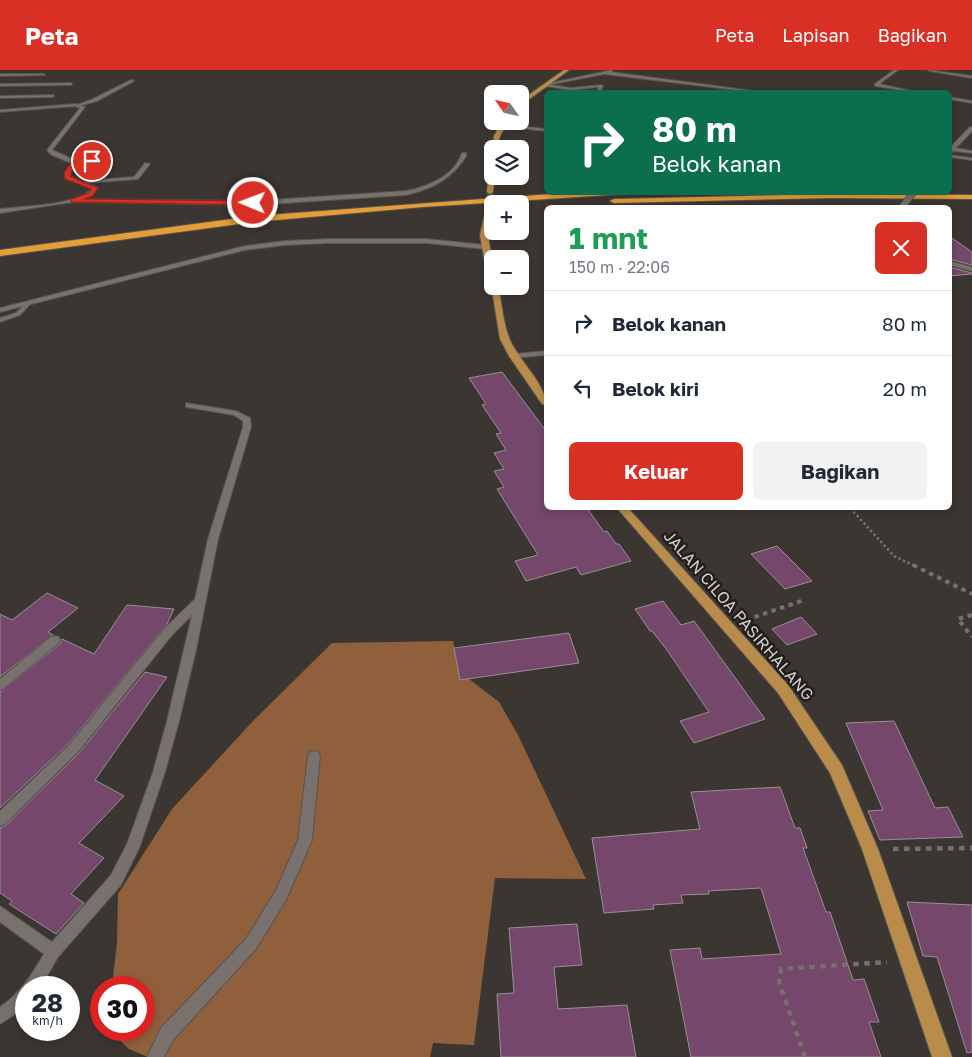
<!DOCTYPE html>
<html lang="id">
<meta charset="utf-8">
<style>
:root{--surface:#fff;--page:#f2f2f3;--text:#1f2937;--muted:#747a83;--line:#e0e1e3;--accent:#d93025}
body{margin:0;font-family:"Golos Text",sans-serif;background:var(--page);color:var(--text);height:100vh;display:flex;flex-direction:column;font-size:19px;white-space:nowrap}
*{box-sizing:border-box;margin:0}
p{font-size:16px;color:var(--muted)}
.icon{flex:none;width:28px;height:28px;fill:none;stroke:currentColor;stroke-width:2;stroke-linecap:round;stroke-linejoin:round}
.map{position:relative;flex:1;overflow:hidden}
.sheet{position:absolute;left:544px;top:135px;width:408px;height:305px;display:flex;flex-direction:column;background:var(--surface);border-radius:8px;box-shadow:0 2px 8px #0003}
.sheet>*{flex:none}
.guide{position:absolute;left:544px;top:20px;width:408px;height:105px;border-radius:8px;box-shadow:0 2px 8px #0003;background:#0b6e4f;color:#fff;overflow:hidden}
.needle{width:32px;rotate:304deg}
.controls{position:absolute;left:484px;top:15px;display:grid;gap:10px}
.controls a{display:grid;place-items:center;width:45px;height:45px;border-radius:8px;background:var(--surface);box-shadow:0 2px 8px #0003;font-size:25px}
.speed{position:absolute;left:15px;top:906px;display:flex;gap:10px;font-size:25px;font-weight:700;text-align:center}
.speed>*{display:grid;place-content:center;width:65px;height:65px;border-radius:50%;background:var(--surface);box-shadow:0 2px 8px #0003;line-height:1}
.speed small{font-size:12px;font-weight:400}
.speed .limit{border:8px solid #d22;background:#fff;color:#111}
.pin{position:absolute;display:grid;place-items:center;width:42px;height:42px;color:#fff;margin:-21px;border:2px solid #fff;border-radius:50%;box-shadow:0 1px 5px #0007}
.me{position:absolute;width:55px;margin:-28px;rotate:271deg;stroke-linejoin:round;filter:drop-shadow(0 0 4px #0008)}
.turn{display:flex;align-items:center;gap:18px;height:105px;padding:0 25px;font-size:22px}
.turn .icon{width:65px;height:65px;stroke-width:2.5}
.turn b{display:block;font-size:35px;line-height:42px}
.round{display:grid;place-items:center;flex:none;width:52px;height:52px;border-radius:8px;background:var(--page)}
.head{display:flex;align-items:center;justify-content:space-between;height:85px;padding:0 25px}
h1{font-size:30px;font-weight:700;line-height:38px;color:#1e9e55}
.cta{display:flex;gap:10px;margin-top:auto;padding:10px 25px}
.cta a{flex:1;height:58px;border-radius:8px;background:var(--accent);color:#fff;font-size:20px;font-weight:700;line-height:58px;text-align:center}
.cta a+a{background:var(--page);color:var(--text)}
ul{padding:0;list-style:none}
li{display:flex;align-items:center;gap:15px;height:65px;padding:0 25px;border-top:1px solid var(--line)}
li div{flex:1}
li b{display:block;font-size:19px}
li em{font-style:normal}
header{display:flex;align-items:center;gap:30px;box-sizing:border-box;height:70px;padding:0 25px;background:var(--accent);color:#fff}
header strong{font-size:24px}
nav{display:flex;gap:28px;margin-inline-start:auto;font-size:18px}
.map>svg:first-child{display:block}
.forest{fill:#90603c}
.building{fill:#74476b;stroke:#979095}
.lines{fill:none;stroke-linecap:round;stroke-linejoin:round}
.primary-tunnel{stroke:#534d49;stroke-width:7;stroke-dasharray:7 4;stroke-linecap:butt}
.service-casing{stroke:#58534f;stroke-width:2}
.minor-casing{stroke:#58534f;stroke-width:2}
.primary-casing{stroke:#58534f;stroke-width:2}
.motorway-casing{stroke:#58534f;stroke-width:2}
.path-far2{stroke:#76716e;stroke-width:2.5;stroke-dasharray:2.5 2.5;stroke-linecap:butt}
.path-far1{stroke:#76716e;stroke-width:4;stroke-dasharray:4.5 4.5;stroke-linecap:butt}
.path{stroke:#76716e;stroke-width:4.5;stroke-dasharray:5.5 5.5;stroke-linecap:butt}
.service{fill:#78716d;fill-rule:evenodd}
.minor{fill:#78716d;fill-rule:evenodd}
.primary{fill:#b98c4b;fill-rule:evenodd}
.motorway{fill:#e59e35;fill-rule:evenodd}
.minor-bridge-casing{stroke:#58534f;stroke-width:7;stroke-linecap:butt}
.minor-bridge{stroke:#78716d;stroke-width:5.5}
.route{fill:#d93025;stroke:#8d1f18}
.labels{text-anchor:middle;stroke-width:5;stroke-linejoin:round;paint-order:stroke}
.near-street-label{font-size:16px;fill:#d4d0ce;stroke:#211e1c}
</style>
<header>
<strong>Peta</strong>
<nav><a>Peta</a><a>Lapisan</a><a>Bagikan</a></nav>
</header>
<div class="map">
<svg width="972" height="987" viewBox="0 0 972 987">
<rect width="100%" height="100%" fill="#3c3632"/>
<polygon class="forest" points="453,571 460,602 499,632 518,665 586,809 495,808 474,975 433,973 430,987 148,987 129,979 109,960 144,960 144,918 112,917 117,872 118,824 172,739 253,651 332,573"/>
<g class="building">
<polygon points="949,166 972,182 972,195 949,189"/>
<polygon points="949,197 972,203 972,204 949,206"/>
<polygon points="502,302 546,361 546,438 587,438 604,462 607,461 616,474 619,474 631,491 581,505 576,497 526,511 515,491 538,485 497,419 504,417 494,401 504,399 494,383 506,380 496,364 501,363 482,335 486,334 469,308"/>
<polygon points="777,476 812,511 785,519 751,484"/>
<polygon points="47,523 78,538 48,562 53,565 0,607 0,544 12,550"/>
<polygon points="663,531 681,555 694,551 765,649 694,673 680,651 709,642 667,580 652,561 650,561 635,539"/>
<polygon points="127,535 174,539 167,554 69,673 0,738 0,622 60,574 62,569 94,584"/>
<polygon points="801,547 817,564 787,575 772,559"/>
<polygon points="569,563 579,593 460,610 454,578"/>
<polygon points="145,602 167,607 95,710 124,726 79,773 104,788 71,824 84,833 56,864 9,834 12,831 0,823 0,758 6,755 79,683"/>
<polygon points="894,651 935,738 948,737 963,767 880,770 868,741 883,740 846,653"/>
<polygon points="780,717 795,758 800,758 807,778 803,778 826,842 830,842 853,910 864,909 879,952 869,952 881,987 691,987 670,880 700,878 702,889 781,884 761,818 708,821 709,824 681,825 683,833 653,835 654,839 604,843 592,768 700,759 691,722"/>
<polygon points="907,832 972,835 972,982 967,983 937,887 923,886"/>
<polygon points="577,854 582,895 554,897 558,939 627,935 636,987 501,987 497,924 514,923 509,858"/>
</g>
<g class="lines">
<polyline class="primary-tunnel" points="487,149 490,122"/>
<g class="service-casing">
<g id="service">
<polygon points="131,10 134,11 97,31 79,36 77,35 93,29"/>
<polygon points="546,14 571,18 601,15 603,16 601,20 604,22 598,22 598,17 571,20 545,16"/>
<polygon points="500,54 546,59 546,61 502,56"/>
<polygon points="949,85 972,88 972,90 949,87"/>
<polygon points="28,231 31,233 20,245 0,252 0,248 16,243"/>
</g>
</g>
<g class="minor-casing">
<g id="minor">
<polygon points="612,0 612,2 610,2 761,22 753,22 604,4 548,15 546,14"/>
<polygon points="894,0 898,0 879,14 912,21 914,22 875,16 875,14"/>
<polygon points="928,0 972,6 972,8 930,1"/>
<polygon points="0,4 43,4 45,5 0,6"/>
<polygon points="72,13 71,15 0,16 0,14"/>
<polygon points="54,25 53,27 0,28 0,26"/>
<polygon points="949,27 972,31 972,33 949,29"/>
<path d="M75,34L85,37L52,80L75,90L111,89L113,90L111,91L76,93L70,106L83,111L134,107L145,93L150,94L138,109L88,113L98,118L91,125L83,129L253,131L406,121C427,117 455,106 462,83H466V86C452,109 432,119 406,125L253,135L73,132L0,143V139C24,136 74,136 92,119L65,108L71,93L52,85L47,80L80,38L75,36L0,42V40Z"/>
<polygon points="970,57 972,57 972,61 956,78 972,81 972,83 954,81 949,84 950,78"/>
<polygon points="328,169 427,169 485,175 488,177 485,179 427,173 328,173 285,175 245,180 0,242 0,238 245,176 285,171"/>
<polygon points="949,191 972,197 972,201 949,195"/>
<polygon points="546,281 546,285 514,288 510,286 514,284"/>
<path d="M186,333L236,341L250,348L251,357L218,469L196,580L179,651L165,702L140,776L121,815L58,887L40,918H26V936L23,939L0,954V937C20,924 32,904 44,884L0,852V836L52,872L111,805L127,774L153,702L167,651L192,545L172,565L78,682L5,754L0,756V741L70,674L164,559L195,529L208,469L243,357V351L234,345L186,337Z"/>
<polygon points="55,566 59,567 60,570 59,573 4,618 0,620 0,609 51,567"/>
<polygon points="314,681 318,682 320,686 312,770 286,830 256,879 173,970 164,987 147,987 161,958 246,869 276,820 298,770 308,686 310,682"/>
</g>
</g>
<g class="primary-casing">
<g id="primary">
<polygon points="564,0 569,0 520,36 520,31"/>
<polygon points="502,51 508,51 500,66 497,79 492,80 494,66"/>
<polygon points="492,95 492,106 495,106 493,122 490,124 487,122 489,97"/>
<polygon points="484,147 491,149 488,165 492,191 492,213 488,211 480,165"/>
<path d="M491,214L492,216H498C502,233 503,254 510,270C519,291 546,314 546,335L542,334L509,286L500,269Z"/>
<polygon points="617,438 628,438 788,615 842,695 878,779 952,987 932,987 862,779 830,703 778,623"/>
</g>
</g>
<g class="motorway-casing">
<g id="motorway">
<polygon points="579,122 629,122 625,124 423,137 254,152 0,186 0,180 254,146"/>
<polygon points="830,124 972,125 972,129 830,128 614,133 610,131 614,129"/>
</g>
</g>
<polyline class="path-far2" points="850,438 894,486 915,496"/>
<g class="path-far1">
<polyline points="913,495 972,524"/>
<polyline points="972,545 958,549 972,567"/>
<polyline points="746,550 804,530"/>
</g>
<g class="path">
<polyline points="893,779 972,778"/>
<polyline points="805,987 779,912 781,899 887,892"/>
</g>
<use href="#service" class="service"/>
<use href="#minor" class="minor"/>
<use href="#primary" class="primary"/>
<use href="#motorway" class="motorway"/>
<g class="minor-bridge-casing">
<polyline id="minor-bridge" points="901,138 914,122"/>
</g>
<use href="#minor-bridge" class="minor-bridge"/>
</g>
<polygon class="route" points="92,89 94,92 76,94 70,106 98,118 93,126 84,129 253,131 256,133 253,135 71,132 71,129 89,123 91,119 65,109 64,103 72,91"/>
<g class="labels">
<g class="near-street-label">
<text transform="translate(739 545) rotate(49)" y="6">JALAN CILOA PASIRHALANG</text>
</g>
</g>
</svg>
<div class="controls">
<a><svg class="needle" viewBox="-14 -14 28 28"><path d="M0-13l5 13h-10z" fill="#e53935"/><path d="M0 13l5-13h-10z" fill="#747a83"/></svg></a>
<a><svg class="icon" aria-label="layers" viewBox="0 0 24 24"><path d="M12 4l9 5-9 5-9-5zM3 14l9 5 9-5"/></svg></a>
<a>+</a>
<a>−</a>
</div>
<div class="speed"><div>28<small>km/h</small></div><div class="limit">30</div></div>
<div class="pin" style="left:92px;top:91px;background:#d93025"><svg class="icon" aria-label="arrive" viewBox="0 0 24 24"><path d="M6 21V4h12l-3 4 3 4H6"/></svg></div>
<svg class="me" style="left:253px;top:133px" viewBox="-20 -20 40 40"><circle r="17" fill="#d93025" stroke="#fff" stroke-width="3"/><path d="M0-11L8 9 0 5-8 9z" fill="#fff"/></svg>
<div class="guide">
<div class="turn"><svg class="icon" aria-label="right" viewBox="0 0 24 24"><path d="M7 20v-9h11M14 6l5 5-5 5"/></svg><div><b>80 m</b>Belok kanan</div></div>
</div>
<section class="sheet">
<div class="head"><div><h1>1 mnt</h1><p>150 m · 22:06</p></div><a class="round" style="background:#d93025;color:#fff"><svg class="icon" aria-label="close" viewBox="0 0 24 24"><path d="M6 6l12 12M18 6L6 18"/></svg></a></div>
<ul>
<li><svg class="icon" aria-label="right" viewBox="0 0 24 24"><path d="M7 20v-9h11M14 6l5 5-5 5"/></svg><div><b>Belok kanan</b></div><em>80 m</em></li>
<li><svg class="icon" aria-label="left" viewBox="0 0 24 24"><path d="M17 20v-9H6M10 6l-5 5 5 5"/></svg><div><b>Belok kiri</b></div><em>20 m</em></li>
</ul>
<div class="cta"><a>Keluar</a><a>Bagikan</a></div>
</section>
</div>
